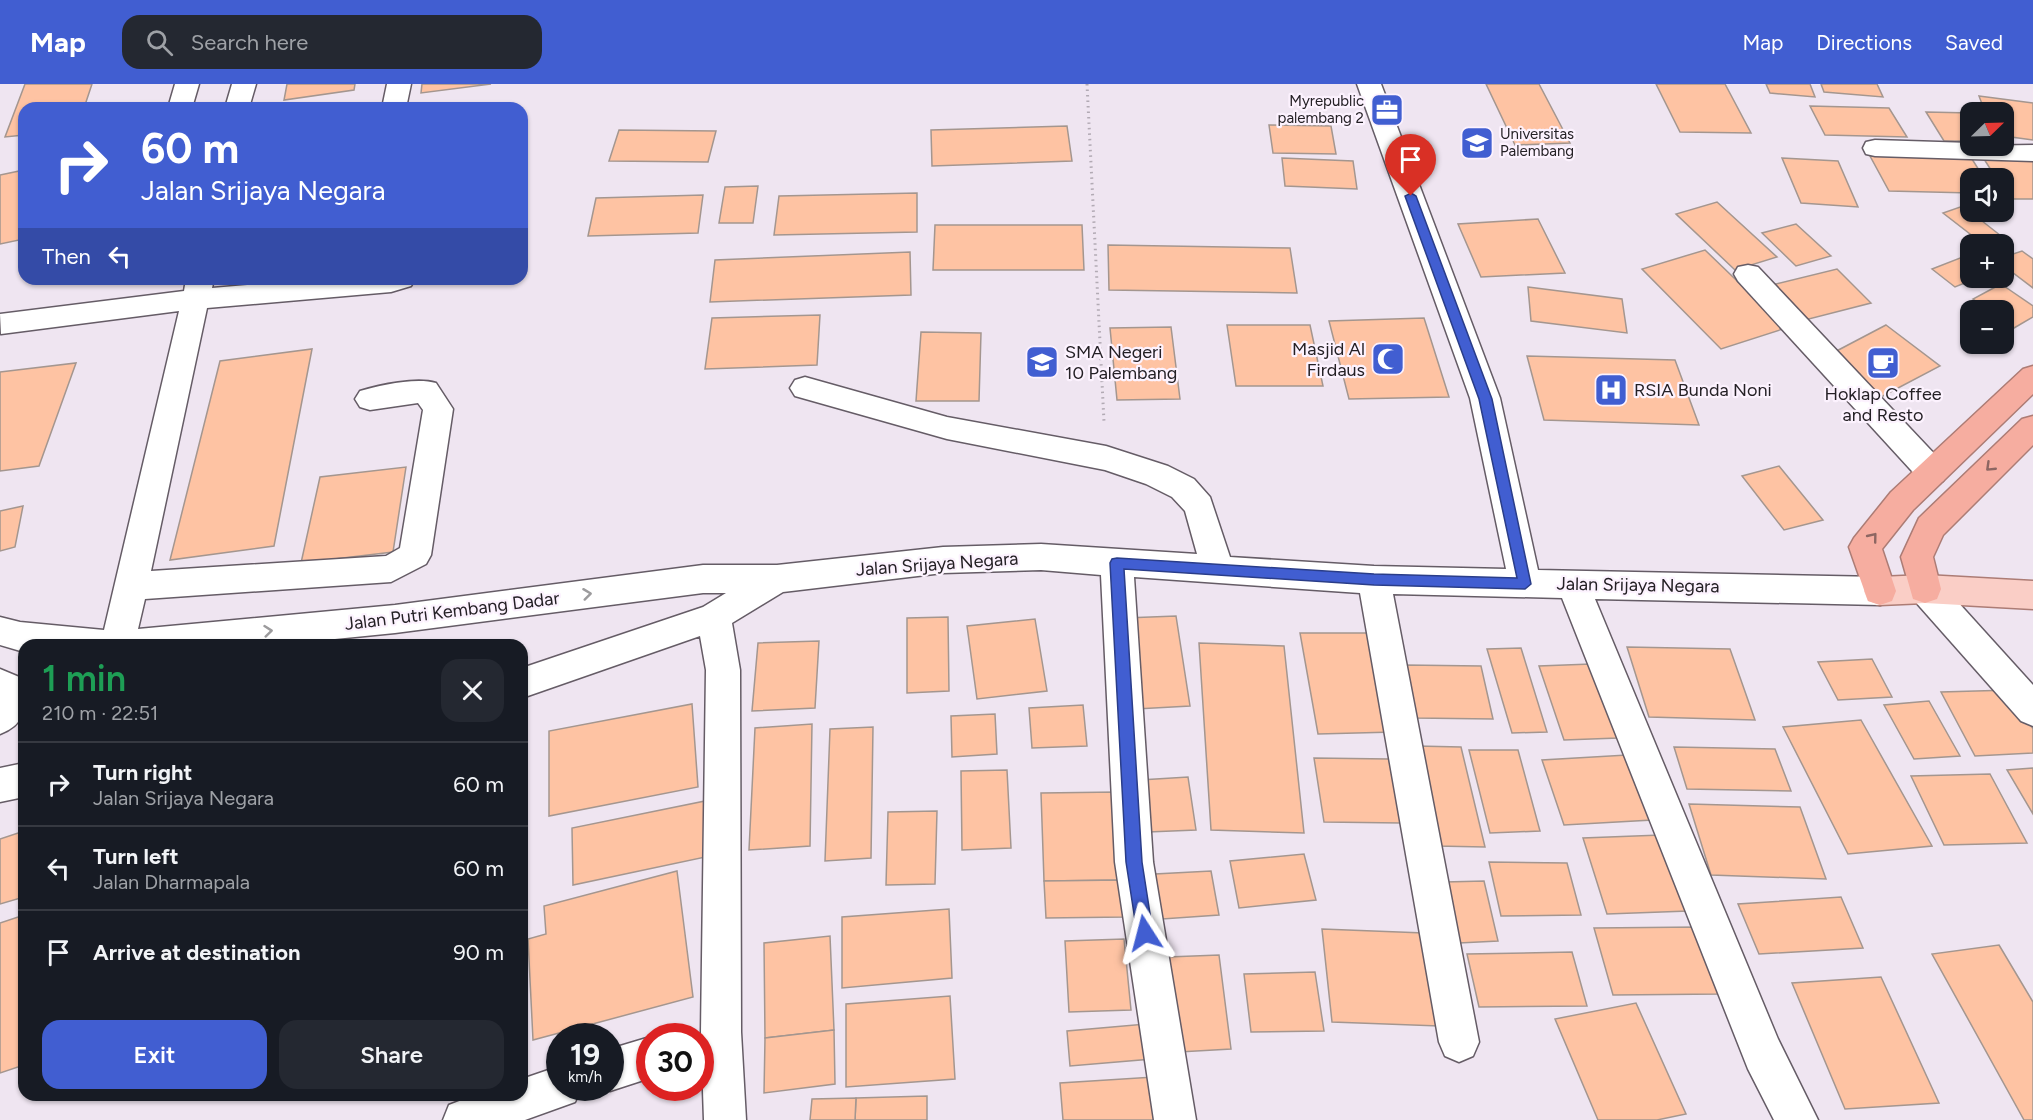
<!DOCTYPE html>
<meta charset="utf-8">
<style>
:root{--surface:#171b24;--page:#242831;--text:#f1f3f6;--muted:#9ea1a6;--line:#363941;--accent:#415ed1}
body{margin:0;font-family:Figtree,sans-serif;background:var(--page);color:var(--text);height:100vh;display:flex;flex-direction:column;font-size:22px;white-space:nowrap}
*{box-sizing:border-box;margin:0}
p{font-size:20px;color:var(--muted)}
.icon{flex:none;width:33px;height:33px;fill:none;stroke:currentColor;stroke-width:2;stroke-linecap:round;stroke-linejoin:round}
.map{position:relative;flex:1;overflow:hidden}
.drawer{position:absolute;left:18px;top:555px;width:510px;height:462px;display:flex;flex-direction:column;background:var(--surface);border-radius:18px;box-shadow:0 2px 4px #0004}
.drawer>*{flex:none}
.guide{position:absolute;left:18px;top:18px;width:510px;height:183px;border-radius:18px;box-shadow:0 2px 4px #0004;background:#415ed1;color:#fff;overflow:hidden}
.needle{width:39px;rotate:67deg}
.buttons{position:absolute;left:1960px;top:18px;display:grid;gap:12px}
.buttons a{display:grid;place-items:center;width:54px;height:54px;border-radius:12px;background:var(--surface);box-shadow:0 2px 4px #0004;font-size:30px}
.speed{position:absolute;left:546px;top:939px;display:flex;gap:12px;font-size:30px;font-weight:700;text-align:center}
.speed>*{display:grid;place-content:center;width:78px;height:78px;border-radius:50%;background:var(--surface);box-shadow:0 2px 4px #0004;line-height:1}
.speed small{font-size:15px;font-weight:400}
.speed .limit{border:9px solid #d22;background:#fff;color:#111}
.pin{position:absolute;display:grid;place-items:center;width:51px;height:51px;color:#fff;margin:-62px -26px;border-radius:50% 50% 50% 0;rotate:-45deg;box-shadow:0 0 6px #0007}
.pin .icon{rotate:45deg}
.me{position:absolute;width:66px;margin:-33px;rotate:351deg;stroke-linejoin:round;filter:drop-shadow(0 0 4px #0008)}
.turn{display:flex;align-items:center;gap:21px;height:126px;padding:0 24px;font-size:27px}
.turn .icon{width:78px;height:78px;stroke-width:2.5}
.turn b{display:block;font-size:42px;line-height:51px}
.then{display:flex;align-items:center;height:57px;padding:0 24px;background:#0003;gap:12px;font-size:22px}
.round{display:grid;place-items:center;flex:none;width:63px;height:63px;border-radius:18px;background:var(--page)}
.head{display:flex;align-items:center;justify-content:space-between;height:102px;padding:0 24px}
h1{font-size:36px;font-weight:600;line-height:45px;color:#1e9e55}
.button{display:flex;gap:12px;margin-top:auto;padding:12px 24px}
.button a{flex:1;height:69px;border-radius:18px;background:var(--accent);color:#fff;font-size:24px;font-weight:600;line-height:69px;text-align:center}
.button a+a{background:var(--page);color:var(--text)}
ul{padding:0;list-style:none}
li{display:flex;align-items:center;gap:18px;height:84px;padding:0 24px;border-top:2px solid var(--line)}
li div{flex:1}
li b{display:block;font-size:22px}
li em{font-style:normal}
header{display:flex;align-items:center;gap:36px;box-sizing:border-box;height:84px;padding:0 30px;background:var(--accent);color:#fff}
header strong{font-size:28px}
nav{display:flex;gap:33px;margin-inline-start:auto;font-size:21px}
.search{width:420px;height:54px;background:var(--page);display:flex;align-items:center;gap:15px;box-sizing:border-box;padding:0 21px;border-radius:18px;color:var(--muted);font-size:22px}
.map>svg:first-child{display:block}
.building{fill:#fec3a3;stroke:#a4968f;stroke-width:1.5}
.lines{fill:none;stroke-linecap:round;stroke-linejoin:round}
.minor-casing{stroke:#655c66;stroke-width:3}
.major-casing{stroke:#ac7c75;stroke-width:3}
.highway-casing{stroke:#ac7c75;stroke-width:3}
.path{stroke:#b2aab4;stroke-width:3;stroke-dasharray:1.5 4;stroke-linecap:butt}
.minor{fill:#fff;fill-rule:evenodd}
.major{fill:#facec6;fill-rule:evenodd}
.highway{fill:#f6ada0;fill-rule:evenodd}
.oneway{stroke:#8d6662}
.oneway2{stroke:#9c9b9d}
.route{fill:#415ed1;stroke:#2a3d88;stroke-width:1.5}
.labels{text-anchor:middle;stroke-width:4.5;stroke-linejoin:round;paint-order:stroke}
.far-poi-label{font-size:15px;fill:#242025;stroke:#fcf2fe;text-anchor:end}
.poi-label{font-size:18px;fill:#242025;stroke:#fcf2fe;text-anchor:start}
.street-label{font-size:18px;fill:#242025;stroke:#fcf2fe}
</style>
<header>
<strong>Map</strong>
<div class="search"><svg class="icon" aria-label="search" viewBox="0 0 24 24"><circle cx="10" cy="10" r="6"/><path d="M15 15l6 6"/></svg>Search here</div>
<nav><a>Map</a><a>Directions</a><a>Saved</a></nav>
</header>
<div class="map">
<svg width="2033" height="1036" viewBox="0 0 2033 1036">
<rect width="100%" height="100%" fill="#efe5f1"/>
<g class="building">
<polygon points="25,0 92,0 84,24 24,24 24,51 5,53"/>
<polygon points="287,0 355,0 354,6 284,16"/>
<polygon points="422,0 491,0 421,9"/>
<polygon points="1486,0 1539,0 1570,59 1515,61"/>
<polygon points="1656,0 1725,0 1751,49 1680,48"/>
<polygon points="1766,0 1810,0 1815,13 1770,9"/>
<polygon points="1821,0 1877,0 1883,13 1824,8"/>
<polygon points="1979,12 2033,19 2033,56 2004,52 2004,28 1985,28"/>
<polygon points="1810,22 1889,24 1907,53 1825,51"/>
<polygon points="1926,28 1971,29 1971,57 1944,57"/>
<polygon points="1269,41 1331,42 1336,70 1273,69"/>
<polygon points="1067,42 1072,77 932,82 931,46"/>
<polygon points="619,46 716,47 708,78 609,77"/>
<polygon points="1870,72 1972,75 1984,94 1971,94 1971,109 1889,107"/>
<polygon points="1282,74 1353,77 1357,105 1285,102"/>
<polygon points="1782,74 1838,77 1858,123 1801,119"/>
<polygon points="1984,75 2033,77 2033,115 2010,115 2004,106 2004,94 1996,94"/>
<polygon points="24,86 24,155 0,160 0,91"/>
<polygon points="758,102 753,139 719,139 725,103"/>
<polygon points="917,109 917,148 774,151 779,112"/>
<polygon points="703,111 698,149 588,152 596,114"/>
<polygon points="1717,118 1777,173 1735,186 1676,130"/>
<polygon points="1963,122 2010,159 1983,160 1943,129"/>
<polygon points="1538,135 1565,189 1481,193 1458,140"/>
<polygon points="1796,140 1831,172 1796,182 1762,149"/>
<polygon points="935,141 1082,141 1084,186 933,186"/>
<polygon points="1108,161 1290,164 1297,209 1109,206"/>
<polygon points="1705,166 1786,244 1721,265 1642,185"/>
<polygon points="2022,167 2033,175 2033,204 2004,182 2004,173"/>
<polygon points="910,168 911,211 710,218 715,176"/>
<polygon points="1960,174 1971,182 1971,194 1977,194 1955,203 1932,185"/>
<polygon points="1837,185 1871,219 1805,236 1772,201"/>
<polygon points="2001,200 2033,222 2033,233 2014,244 2004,237 2004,226 1989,226 1973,215"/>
<polygon points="1528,203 1622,215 1627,249 1531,237"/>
<polygon points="820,231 817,281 705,285 712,234"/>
<polygon points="1424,234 1449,313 1349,315 1329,237"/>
<polygon points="1227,241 1310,241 1323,302 1236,302"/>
<polygon points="1886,241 1940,282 1879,314 1827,272"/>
<polygon points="1171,243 1180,315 1117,316 1110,244"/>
<polygon points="921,248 981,249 979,317 916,317"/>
<polygon points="312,265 274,462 170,476 220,277"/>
<polygon points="1527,272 1675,276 1699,341 1544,336"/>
<polygon points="76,279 39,382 0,387 0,288"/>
<polygon points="1779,382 1823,436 1784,446 1742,392"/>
<polygon points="406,383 393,468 301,479 320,393"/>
<polygon points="23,422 15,463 0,467 0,427"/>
<polygon points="1176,532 1190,622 1136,625 1125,534"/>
<polygon points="948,533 949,607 907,609 907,534"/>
<polygon points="1035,535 1047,607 977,615 967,542"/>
<polygon points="1300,549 1372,549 1394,648 1318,650"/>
<polygon points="819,557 815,624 752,627 758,559"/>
<polygon points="1199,559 1284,562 1304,749 1211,746"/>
<polygon points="1627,563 1730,565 1755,636 1649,633"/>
<polygon points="1521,564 1547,648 1512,649 1487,565"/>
<polygon points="1872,575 1892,613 1838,616 1818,578"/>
<polygon points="1591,580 1618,654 1564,656 1539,582"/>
<polygon points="1405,581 1481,582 1493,635 1415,634"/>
<polygon points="2011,606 2033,645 2033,669 1975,672 1941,608"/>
<polygon points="1929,617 1960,672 1914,675 1884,621"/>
<polygon points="692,620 698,703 549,732 549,647"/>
<polygon points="1083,621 1087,662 1032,664 1029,624"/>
<polygon points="995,630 997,670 952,673 951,632"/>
<polygon points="1861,636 1932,762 1848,770 1783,643"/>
<polygon points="812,640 810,762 749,766 755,644"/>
<polygon points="873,643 871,774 825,777 830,645"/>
<polygon points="1416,662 1461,663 1485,763 1436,762"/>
<polygon points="1674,663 1775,665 1791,707 1687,705"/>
<polygon points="1469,666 1518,666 1540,747 1490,749"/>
<polygon points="1627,671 1652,736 1564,741 1542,676"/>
<polygon points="1314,674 1389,675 1401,739 1324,738"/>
<polygon points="2033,684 2033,730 2007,686"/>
<polygon points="1007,686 1011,764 962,766 961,687"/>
<polygon points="1990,690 2027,759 1944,761 1911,692"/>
<polygon points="1188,693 1196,746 1148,748 1140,696"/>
<polygon points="1117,708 1122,796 1044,797 1041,709"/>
<polygon points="710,716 715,771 573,801 572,744"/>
<polygon points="1689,720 1800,723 1826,795 1711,791"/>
<polygon points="937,727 935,800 886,801 888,728"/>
<polygon points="24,747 24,813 0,820 0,755"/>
<polygon points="1661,751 1688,827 1607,830 1583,754"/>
<polygon points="1304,770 1316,816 1239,824 1230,777"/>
<polygon points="1489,778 1567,779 1581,831 1501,832"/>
<polygon points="677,787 693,913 533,956 528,855 546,850 544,822"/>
<polygon points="1211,787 1219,831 1162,835 1155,790"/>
<polygon points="1122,796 1125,833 1046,834 1044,797"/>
<polygon points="1484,797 1498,857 1459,859 1445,798"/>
<polygon points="1841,813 1863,864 1759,870 1738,820"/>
<polygon points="949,825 952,894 842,904 842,833"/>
<polygon points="24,831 24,981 0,989 0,839"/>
<polygon points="1699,843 1721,910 1613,911 1594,844"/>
<polygon points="1322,845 1424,849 1439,942 1332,938"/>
<polygon points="830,852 834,946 765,954 764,859"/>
<polygon points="1124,855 1131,926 1069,928 1065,857"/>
<polygon points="1999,861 2033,918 2033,1036 2024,1036 1932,870"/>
<polygon points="1572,868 1587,922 1479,923 1467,870"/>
<polygon points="1219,871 1231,965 1179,968 1168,873"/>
<polygon points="1315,888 1324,947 1251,948 1244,890"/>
<polygon points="1881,893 1939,1019 1845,1025 1792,899"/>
<polygon points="950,912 955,995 846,1003 846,920"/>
<polygon points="1636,919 1686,1030 1657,1036 1598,1036 1555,935"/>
<polygon points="1146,940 1152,975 1070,982 1067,947"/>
<polygon points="834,946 835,1000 764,1009 765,954"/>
<polygon points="1154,993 1159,1036 1063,1036 1060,999"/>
<polygon points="927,1012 927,1036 855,1036 856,1014"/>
<polygon points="856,1014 855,1036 810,1036 812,1015"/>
</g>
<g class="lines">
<g class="minor-casing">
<g id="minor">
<polygon points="175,0 199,0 192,24 168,24"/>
<polygon points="232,0 256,0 249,24 225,24"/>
<polygon points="387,0 411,0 406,24 382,24"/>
<path d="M1357,0H1381L1500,314L1538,486L1880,493L1892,497L1896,507L1892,517L1880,521L1595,515L1778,955L1818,1036H1774L1748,985L1562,514L1393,510L1479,958L1473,972L1459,978L1445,972L1439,958L1360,509L1134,493L1153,778L1196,1036H1154L1115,778L1101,491L1041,486L943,489L783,508L732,539L740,586L741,948L746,1036H704L701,948L706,586L700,552L522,614V584L703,523L726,509H703L395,549L275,561H24V568L0,561V533L20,538L104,546L179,227L1,250L0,230L184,207L186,195H214L212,204L315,195H415L411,202L391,208L207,224L151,487L386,472L400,464L423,326L418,319L370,326L360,323L355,315L360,307C379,301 417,293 436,299L453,325L431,471L426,480L391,498L145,515L138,545L395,521L703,481H777L943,463L1041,460L1197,470L1185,427L1172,413L1146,400L1105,386L947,355L795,312L790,304L795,296L805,293L947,333L1106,362L1168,382L1194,395L1210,413L1230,473L1374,482L1506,485L1470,314Z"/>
<polygon points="1875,56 1971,59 1971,62 2033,61 2033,77 1875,72 1866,70 1863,64 1866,58"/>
<polygon points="1748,181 1758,183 1943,379 1947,388 1943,397 1932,400 1921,397 1738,197 1734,190 1738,183"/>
<polygon points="1925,491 1937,495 2033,601 2033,642 2021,637 1913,515 1909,505 1913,495"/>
<path d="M0,585L24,595C24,621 29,639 0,650Z"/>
<polygon points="24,679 24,713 0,718 0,684"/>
<polygon points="650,953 650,994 610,1007 602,1004 610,1004 610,965"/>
<polygon points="560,982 560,1004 581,1004 575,1018 525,1036 443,1036 449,1021 475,1011 522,1011 522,995"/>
</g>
</g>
<g class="major-casing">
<polygon id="major" points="1925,491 2033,497 2033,525 1925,519 1880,521 1868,517 1864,507 1868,497 1880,493"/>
</g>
<g class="highway-casing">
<g id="highway">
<polygon points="2033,282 2033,310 1913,426 1882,465 1896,507 1892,517 1880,521 1868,517 1849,463 1854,454 1891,408 2023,285"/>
<polygon points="2033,332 2033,361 1943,451 1933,473 1941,505 1937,515 1925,519 1913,515 1901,473 1919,434 2022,335"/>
</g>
</g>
<polyline class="path" points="1087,0 1104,338"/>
<use href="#minor" class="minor"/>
<use href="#major" class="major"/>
<use href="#highway" class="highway"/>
</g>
<defs><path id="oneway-chevron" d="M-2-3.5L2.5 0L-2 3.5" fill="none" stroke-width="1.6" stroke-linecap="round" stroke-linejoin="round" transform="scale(1.5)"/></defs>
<g class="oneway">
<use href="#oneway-chevron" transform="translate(1990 383) rotate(136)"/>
<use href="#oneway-chevron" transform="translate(1873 453) rotate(-51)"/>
</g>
<g class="oneway2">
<use href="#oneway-chevron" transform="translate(587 510) rotate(-7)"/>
<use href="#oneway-chevron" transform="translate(268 547) rotate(-6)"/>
</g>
<polygon class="route" points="1411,109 1416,112 1492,315 1531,500 1525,505 1374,501 1124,485 1142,778 1153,849 1151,854 1145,857 1139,854 1137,849 1126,778 1110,479 1112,475 1117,474 1374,490 1517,494 1479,315 1405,112"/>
<defs>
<g id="office-square" transform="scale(1.725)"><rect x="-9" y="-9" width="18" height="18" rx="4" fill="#415ed1" stroke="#fcf2fe"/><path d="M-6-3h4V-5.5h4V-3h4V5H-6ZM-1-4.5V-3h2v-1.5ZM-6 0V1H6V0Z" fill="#fff"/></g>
<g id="university-square" transform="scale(1.725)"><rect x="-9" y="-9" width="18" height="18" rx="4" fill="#415ed1" stroke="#fcf2fe"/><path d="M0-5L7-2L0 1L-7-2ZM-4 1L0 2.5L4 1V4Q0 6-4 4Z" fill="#fff"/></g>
<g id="mosque-square" transform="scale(1.725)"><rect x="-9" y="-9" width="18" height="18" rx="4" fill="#415ed1" stroke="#fcf2fe"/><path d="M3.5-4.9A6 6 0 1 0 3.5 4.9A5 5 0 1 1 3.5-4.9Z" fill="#fff"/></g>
<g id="school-square" transform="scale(1.725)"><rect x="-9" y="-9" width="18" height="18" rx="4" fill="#415ed1" stroke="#fcf2fe"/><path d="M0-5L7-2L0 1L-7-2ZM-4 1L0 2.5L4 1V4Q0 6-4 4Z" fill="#fff"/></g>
<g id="cafe-square" transform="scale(1.725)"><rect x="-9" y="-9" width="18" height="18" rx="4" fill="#415ed1" stroke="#fcf2fe"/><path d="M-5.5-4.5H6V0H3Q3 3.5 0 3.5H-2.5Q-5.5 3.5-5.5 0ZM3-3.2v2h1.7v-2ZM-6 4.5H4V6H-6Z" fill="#fff"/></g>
<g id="hospital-square" transform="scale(1.725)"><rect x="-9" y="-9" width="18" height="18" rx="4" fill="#415ed1" stroke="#fcf2fe"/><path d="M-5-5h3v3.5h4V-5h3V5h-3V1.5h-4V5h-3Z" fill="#fff"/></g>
</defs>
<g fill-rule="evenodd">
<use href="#office-square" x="1387" y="26"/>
<use href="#university-square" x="1477" y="59"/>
<use href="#mosque-square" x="1388" y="275"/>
<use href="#school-square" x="1042" y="278"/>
<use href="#cafe-square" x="1883" y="279"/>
<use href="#hospital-square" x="1611" y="306"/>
</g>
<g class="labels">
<g class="far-poi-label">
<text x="1364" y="22">Myrepublic<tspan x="1364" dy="17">palembang 2</tspan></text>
<text x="1500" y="55" text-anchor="start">Universitas<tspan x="1500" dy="17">Palembang</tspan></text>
</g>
<g class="poi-label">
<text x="1365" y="271" text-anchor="end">Masjid Al<tspan x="1365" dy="21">Firdaus</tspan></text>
<text x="1065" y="274">SMA Negeri<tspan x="1065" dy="21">10 Palembang</tspan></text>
<text x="1634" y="312">RSIA Bunda Noni</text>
<text x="1883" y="316" text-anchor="middle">Hoklap Coffee<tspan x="1883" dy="21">and Resto</tspan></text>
</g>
<g class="street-label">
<text transform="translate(937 480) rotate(-4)" y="6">Jalan Srijaya Negara</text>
<text transform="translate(1638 501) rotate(1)" y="6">Jalan Srijaya Negara</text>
<text transform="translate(452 527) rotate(-7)" y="6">Jalan Putri Kembang Dadar</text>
</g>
</g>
</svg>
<div class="buttons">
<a><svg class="needle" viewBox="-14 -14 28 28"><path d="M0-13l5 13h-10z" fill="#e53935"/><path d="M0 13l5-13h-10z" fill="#9ea1a6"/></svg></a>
<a><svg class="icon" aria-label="sound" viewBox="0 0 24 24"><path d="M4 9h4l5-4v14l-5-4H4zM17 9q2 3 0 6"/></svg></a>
<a>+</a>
<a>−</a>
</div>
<div class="speed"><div>19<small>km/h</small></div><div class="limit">30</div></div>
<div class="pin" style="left:1411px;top:112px;background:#d93025"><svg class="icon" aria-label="arrive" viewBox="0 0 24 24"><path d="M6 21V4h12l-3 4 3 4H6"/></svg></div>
<svg class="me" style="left:1145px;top:849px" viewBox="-20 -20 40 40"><path d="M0-17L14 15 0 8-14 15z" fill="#415ed1" stroke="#fff" stroke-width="4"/></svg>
<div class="guide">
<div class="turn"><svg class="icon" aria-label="right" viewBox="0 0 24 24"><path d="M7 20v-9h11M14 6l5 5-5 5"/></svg><div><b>60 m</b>Jalan Srijaya Negara</div></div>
<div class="then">Then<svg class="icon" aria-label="left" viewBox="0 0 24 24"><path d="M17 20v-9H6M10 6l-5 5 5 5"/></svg></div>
</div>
<section class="drawer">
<div class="head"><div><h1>1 min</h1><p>210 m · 22:51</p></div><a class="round"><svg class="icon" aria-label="close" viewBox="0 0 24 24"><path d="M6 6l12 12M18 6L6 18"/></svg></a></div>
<ul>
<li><svg class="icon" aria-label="right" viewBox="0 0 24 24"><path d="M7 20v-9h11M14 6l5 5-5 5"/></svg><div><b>Turn right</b><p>Jalan Srijaya Negara</p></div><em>60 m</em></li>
<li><svg class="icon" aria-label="left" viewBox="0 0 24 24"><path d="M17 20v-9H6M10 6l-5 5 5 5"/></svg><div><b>Turn left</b><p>Jalan Dharmapala</p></div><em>60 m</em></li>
<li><svg class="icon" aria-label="arrive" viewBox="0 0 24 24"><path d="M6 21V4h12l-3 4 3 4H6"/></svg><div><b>Arrive at destination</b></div><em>90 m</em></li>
</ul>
<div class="button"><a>Exit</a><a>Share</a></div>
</section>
</div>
